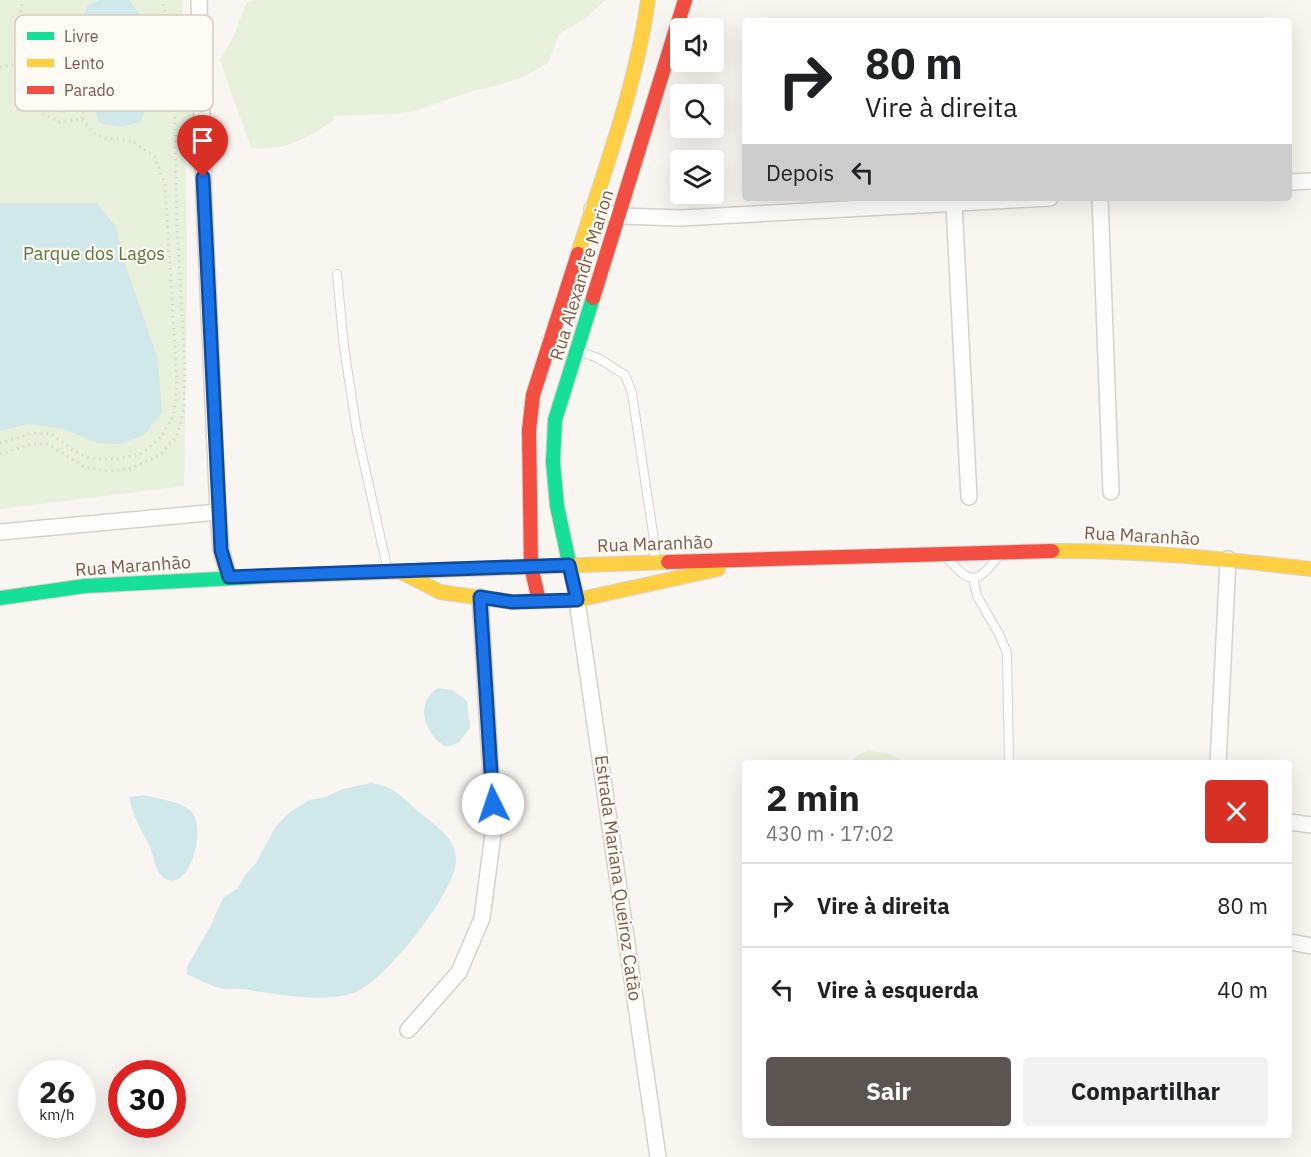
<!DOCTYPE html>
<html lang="pt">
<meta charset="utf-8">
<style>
:root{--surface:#fff;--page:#f2f2f2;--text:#202124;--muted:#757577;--line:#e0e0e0;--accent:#5c5450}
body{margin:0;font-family:"IBM Plex Sans",sans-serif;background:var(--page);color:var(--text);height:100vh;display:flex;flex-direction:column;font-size:22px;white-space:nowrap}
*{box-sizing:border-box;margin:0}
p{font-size:20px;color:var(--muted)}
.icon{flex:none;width:33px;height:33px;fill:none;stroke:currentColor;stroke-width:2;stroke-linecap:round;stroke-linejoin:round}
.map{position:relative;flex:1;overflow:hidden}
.sheet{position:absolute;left:742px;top:760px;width:550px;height:378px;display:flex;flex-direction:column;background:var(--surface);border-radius:6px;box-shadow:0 6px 24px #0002}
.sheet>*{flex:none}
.banner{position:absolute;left:742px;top:18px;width:550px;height:183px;border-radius:6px;box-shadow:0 6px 24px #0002;background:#fff;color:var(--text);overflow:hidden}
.fabs{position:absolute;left:670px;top:18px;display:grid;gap:12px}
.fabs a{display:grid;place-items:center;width:54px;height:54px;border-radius:6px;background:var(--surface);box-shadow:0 6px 24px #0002;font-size:30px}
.speed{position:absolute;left:18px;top:1060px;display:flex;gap:12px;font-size:30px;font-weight:700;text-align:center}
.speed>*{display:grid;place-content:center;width:78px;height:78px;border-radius:50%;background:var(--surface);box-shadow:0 6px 24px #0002;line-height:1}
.speed small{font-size:15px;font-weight:400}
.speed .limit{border:9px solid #d22;background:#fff;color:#111}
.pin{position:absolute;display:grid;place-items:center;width:51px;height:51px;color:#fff;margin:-62px -26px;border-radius:50% 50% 50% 0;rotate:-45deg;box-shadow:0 0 6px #0007}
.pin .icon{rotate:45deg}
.me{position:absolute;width:66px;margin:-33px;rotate:356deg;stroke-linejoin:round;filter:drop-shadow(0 0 4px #0008)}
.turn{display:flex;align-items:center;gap:21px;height:126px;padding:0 24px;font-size:27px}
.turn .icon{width:78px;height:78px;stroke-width:2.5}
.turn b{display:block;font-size:42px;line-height:51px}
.then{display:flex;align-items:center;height:57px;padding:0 24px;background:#0003;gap:12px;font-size:22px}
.round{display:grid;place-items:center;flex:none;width:63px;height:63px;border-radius:6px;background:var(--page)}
.head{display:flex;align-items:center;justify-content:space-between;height:102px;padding:0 24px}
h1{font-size:36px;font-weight:700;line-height:45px}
.action{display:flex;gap:12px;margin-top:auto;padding:12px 24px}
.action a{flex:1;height:69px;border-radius:6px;background:var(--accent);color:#fff;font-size:24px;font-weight:700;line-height:69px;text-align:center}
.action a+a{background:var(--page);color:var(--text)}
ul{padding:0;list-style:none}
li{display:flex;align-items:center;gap:18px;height:84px;padding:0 24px;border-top:2px solid var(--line)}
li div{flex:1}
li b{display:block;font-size:22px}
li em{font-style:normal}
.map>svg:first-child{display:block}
.green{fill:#e7f0db}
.water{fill:#d0e8ea}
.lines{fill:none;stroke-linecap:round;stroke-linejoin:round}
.lane-casing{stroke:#d7d1cb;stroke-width:10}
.street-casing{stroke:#d7d1cb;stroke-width:18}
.fast-casing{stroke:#d9d2cb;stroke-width:16}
.slow-casing{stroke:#d9d2cb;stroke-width:16}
.jam-casing{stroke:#d9d2cb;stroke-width:16}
.path{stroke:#dcd5d0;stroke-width:3;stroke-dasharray:1.5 4.5;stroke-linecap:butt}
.lane{stroke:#fefefd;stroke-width:8}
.street{stroke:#fefefd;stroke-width:15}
.fast{stroke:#16e098;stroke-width:14}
.slow{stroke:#ffcf43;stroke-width:14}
.jam{stroke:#f24e42;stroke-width:14}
.route-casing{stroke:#114b97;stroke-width:15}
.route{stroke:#1a73e8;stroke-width:10}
.labels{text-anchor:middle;stroke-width:4.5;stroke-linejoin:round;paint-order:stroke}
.park-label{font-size:18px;fill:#537a41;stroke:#fffaf3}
.street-label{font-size:18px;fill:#7a5c4d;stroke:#fffaf3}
.key{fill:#fffaf3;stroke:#d7cbc1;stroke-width:1.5}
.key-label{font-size:16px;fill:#7a5c4d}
</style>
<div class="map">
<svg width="1311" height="1157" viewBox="0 0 1311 1157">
<rect width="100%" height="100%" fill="#f9f5f0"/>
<g class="green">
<polygon points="0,0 182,0 185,94 196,124 185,134 187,269 184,486 0,509"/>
<path d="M256,0H606L584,19L559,34L548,63L523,77L499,85L469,92L418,110L393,114L333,116V121C306,139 285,151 251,148L220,60L234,35L245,6L247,3Z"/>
<polygon points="868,751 887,753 902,760 901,763 849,763 858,755"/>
</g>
<g class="water">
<path d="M100,0H129L143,19L146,109L140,122L119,127L100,123C90,102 90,84 100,62C107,60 117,61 123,58C134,54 133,31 124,25C124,24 116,22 115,22L101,35L93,38L82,29V18L88,5Z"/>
<path d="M63,24C88,48 88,79 74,110L61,113L45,108C32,84 23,60 28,32Z"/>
<polygon points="0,203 97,203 116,227 124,261 158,359 162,413 144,435 121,444 98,443 60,428 28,424 0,431"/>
<path d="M438,688L452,690L467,701L470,728L458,743L446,747C425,735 413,703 438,688Z"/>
<path d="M371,783C394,786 403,798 420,813C435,826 457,838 456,861C455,893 385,980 356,992C325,1004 275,994 243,989C235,988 227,990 220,988C209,985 197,979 187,974V967L210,927L223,898L238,888L245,875L256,863L276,826L289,813L309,800L326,797L343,789Z"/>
<path d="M144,795C159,799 179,801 191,811C208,827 189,897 163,877C155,871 154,856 150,847C142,832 132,814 129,797Z"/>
</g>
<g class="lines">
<g class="lane-casing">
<g id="lane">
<polyline points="337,274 344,347 357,432 388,571"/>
<polyline points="578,351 598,358 625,375 632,393 654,540 655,562"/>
<path d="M946,557C972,586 976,584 1000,555"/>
<polyline points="973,578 977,596 999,634 1007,653 1009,764"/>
</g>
</g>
<g class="street-casing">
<g id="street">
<polyline points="199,0 204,201 218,512 221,550 229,577"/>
<polyline points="1290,182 1311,181"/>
<polyline points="1100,198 1111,492"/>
<polyline points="954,204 969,497"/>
<polyline points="592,209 620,216 681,218 1050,198"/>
<polyline points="0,532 218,512"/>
<polyline points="577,600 658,1157"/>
<polyline points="1218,764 1228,559"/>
<polyline points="1290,822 1311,825"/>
<polyline points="1290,942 1311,946"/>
<polyline points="408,1030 459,972 482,918 494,827 480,597"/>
</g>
</g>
<g class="fast-casing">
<g id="fast">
<polyline points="0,598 85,586 273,576"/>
<polyline points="577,600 557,506 553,462 555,420 593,298"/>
</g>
</g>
<g class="slow-casing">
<g id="slow">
<path d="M578,254C604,171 636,87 648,0"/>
<path d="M1052,551C1139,550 1225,559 1311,569"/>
<polyline points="401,572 440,592 512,602 577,600 718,569"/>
<polyline points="273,576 668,562"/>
</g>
</g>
<g class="jam-casing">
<g id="jam">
<polyline points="593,298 685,0"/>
<polyline points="668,562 1052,551"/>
<polyline points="539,601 531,566 529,430 533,395 578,254"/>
</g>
</g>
<g class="path">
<polyline points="86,41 91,43 118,32 125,37 122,47 89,64"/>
<polyline points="23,64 15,37 23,0"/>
<polyline points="0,67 23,64 29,94 41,113 60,122 82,119 87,96 89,48 77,26"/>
<polyline points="0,443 32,433 52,434 74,451 89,458 117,459 141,454 162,436 174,414 177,381 165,185 154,156 132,141 105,138 94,133 82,119"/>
<polyline points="0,454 31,444 48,444 84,467 107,471 130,469 160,455 176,437 184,410 185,367 177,224 174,81 169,25 162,0"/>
</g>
<use href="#lane" class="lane"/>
<use href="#street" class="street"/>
<use href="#fast" class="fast"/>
<use href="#slow" class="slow"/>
<use href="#jam" class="jam"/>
</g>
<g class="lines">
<g class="route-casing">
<polyline id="route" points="203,177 221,550 229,577 569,565 577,600 512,602 480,597 493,804"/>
</g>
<use href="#route" class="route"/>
</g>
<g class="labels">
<g class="park-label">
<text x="94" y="260">Parque dos Lagos</text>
</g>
<g class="street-label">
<text transform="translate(582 275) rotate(-73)" y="6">Rua Alexandre Marion</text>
<text transform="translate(1142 536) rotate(3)" y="6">Rua Maranhão</text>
<text transform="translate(655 544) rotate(-2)" y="6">Rua Maranhão</text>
<text transform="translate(133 566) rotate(-4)" y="6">Rua Maranhão</text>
<text transform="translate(618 878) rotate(82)" y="6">Estrada Mariana Queiroz Catão</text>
</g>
</g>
<rect x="15" y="15" width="198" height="96" rx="9" class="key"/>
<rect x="27" y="32" width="27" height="8" fill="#16e098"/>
<rect x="27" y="59" width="27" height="8" fill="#ffcf43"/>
<rect x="27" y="86" width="27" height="8" fill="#f24e42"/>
<g class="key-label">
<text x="64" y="42">Livre</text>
<text x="64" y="69">Lento</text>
<text x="64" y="96">Parado</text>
</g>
</svg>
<div class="fabs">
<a><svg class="icon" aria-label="sound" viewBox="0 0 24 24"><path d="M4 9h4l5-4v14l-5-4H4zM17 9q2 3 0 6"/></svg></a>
<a><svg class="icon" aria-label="search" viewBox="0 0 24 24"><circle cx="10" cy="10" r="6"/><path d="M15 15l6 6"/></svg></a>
<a><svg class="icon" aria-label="layers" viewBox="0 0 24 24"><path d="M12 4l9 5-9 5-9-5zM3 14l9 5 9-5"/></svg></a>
</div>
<div class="speed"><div>26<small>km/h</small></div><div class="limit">30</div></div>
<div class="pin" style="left:203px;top:177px;background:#d93025"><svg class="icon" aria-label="arrive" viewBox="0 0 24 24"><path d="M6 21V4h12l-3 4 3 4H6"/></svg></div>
<svg class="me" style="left:493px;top:804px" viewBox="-20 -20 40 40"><circle r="19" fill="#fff"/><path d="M0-13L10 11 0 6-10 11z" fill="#1a73e8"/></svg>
<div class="banner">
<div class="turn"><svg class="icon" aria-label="right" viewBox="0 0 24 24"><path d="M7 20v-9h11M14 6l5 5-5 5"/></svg><div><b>80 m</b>Vire à direita</div></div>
<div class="then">Depois<svg class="icon" aria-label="left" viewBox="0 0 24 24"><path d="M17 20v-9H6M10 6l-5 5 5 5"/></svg></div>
</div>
<section class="sheet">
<div class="head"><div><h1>2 min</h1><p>430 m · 17:02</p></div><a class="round" style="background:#d93025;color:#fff"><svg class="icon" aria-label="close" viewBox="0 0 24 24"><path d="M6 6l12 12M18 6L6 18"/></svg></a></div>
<ul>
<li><svg class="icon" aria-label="right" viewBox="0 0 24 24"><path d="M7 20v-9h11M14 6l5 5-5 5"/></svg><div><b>Vire à direita</b></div><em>80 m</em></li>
<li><svg class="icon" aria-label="left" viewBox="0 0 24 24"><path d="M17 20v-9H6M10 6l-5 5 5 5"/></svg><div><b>Vire à esquerda</b></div><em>40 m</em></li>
</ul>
<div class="action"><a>Sair</a><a>Compartilhar</a></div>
</section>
</div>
